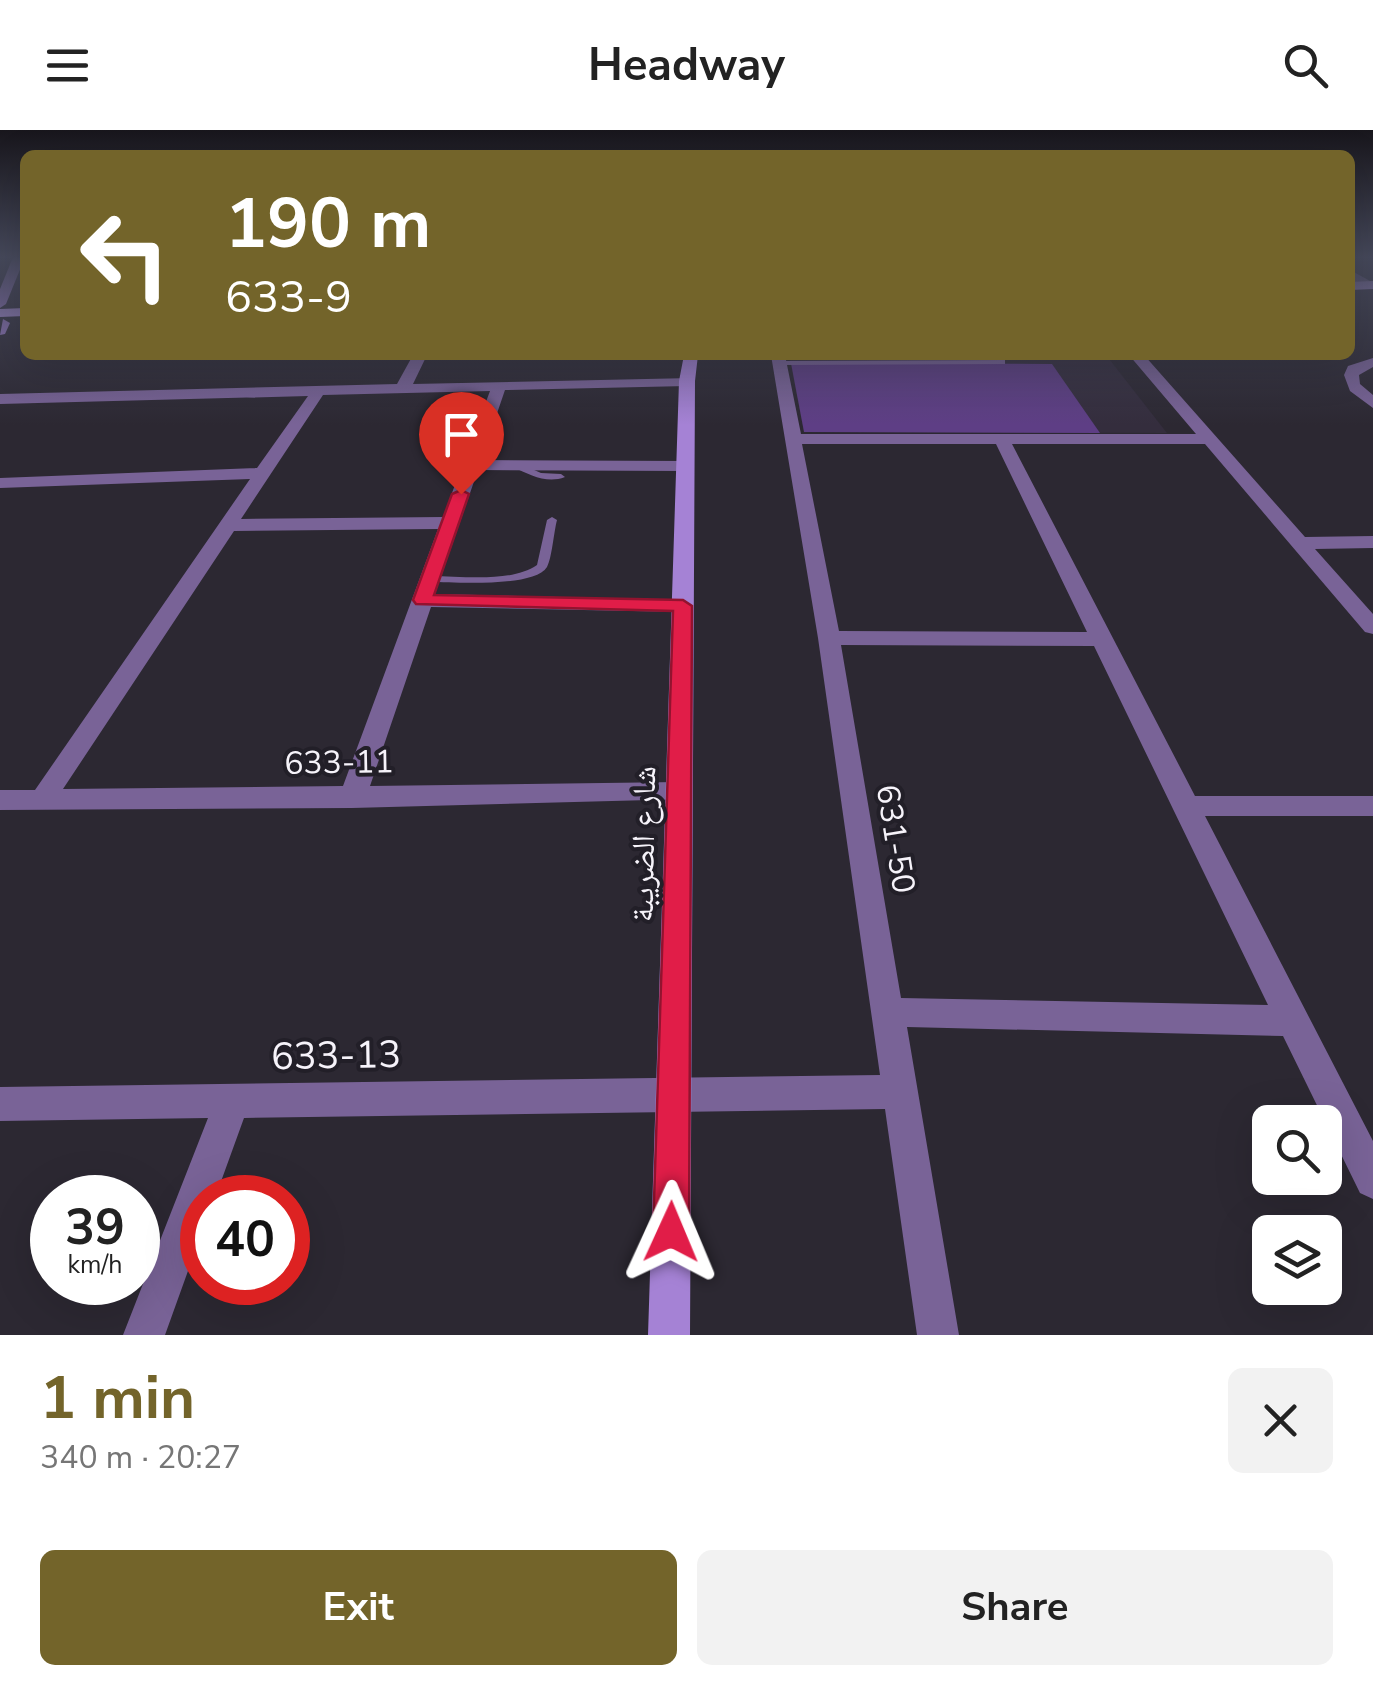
<!DOCTYPE html>
<meta charset="utf-8">
<style>
:root{--surface:#fff;--page:#f2f2f2;--text:#222;--muted:#767676;--accent:#73642a}
body{margin:0;font-family:"Nunito Sans","Noto Naskh Arabic",sans-serif;background:var(--page);color:var(--text);height:100vh;display:flex;flex-direction:column;font-size:38px;white-space:nowrap}
*{box-sizing:border-box;margin:0}
p{font-size:32px;color:var(--muted)}
.icon{flex:none;width:55px;height:55px;fill:none;stroke:currentColor;stroke-width:2;stroke-linecap:round;stroke-linejoin:round}
.map{position:relative;height:1205px;overflow:hidden}
.drawer{display:flex;flex-direction:column;background:var(--surface);flex:1}
.drawer>*{flex:none}
.banner{position:absolute;left:20px;top:20px;width:1335px;height:210px;border-radius:15px;box-shadow:0 10px 40px #0002;background:#73642a;color:#fff;overflow:hidden}
.fabs{position:absolute;left:1252px;top:975px;display:grid;gap:20px}
.fabs a{display:grid;place-items:center;width:90px;height:90px;border-radius:15px;background:var(--surface);box-shadow:0 10px 40px #0002;font-size:50px}
.speed{position:absolute;left:30px;top:1045px;display:flex;gap:20px;font-size:50px;font-weight:700;text-align:center}
.speed>*{display:grid;place-content:center;width:130px;height:130px;border-radius:50%;background:var(--surface);box-shadow:0 10px 40px #0002;line-height:1}
.speed small{font-size:25px;font-weight:400}
.speed .limit{border:15px solid #d22;background:#fff;color:#111}
.pin{position:absolute;display:grid;place-items:center;width:85px;height:85px;color:#fff;margin:-102px -42px;border-radius:50% 50% 50% 0;rotate:-45deg;box-shadow:0 0 10px #0007}
.pin .icon{rotate:45deg}
.me{position:absolute;width:110px;margin:-55px;rotate:1deg;stroke-linejoin:round;filter:drop-shadow(0 0 8px #0008)}
.turn{display:flex;align-items:center;gap:35px;height:210px;padding:0 40px;font-size:45px}
.turn .icon{width:130px;height:130px;stroke-width:2.5}
.turn b{display:block;font-size:70px;line-height:85px}
.round{display:grid;place-items:center;flex:none;width:105px;height:105px;border-radius:15px;background:var(--page)}
.headline{display:flex;align-items:center;justify-content:space-between;height:170px;padding:0 40px}
h1{font-size:60px;font-weight:700;line-height:75px;color:var(--accent)}
.cta{display:flex;gap:20px;margin-top:auto;padding:20px 40px}
.cta a{flex:1;height:115px;border-radius:15px;background:var(--accent);color:#fff;font-size:40px;font-weight:700;line-height:115px;text-align:center}
.cta a+a{background:var(--page);color:var(--text)}
header{display:flex;justify-content:space-between;align-items:center;height:130px;padding:0 40px;background:var(--surface);font-size:45px;font-weight:700}
.map>svg:first-child{display:block}
.built{fill:#342d3d}
.green{fill:#5e3e85}
.lines{fill:none;stroke-linecap:round;stroke-linejoin:round}
.lane{fill:#796397;fill-rule:evenodd}
.street{fill:#796397;fill-rule:evenodd}
.secondary{fill:#a582d5;fill-rule:evenodd}
.primary{fill:#c3a0f5;fill-rule:evenodd}
.route{fill:#e11d48;stroke:#92132f;stroke-width:2.5}
.labels{text-anchor:middle;stroke-width:8;stroke-linejoin:round;paint-order:stroke}
.street-label{font-size:32px;fill:#f6f3fa;stroke:#221f28}
.near-street-label{font-size:38px;fill:#f6f3fa;stroke:#221f28}
</style>
<header><svg class="icon" aria-label="menu" viewBox="0 0 24 24"><path d="M4 6h16M4 12h16M4 18h16"/></svg>Headway<svg class="icon" aria-label="search" viewBox="0 0 24 24"><circle cx="10" cy="10" r="6"/><path d="M15 15l6 6"/></svg></header>
<div class="map">
<svg width="1373" height="1205" viewBox="0 0 1373 1205">
<rect width="100%" height="100%" fill="#2c2832"/>
<polygon class="built" points="789,225 1106,225 1167,303 804,302"/>
<polygon class="green" points="791,233 1052,234 1100,303 804,302"/>
<g class="lines">
<g class="lane">
<polygon points="1002,230 1005,230 1005,234 780,235 776,233 780,231"/>
<path d="M516,332L541,343L561,344L565,347C547,354 530,345 513,337L512,335Z"/>
<path d="M552,387L557,390C554,401 552,428 547,437C534,458 454,452 431,452L426,449L431,446C462,446 511,453 537,435L547,390Z"/>
</g>
<g class="street">
<polygon points="1350,140 1372,152 1372,158 1364,158 1350,149"/>
<path d="M413,225H427L413,254L692,248L695,251L687,256L505,260L481,330L685,331L694,336L685,341L478,340L435,464L683,470L694,476L683,482L431,477L370,656L679,652L688,655L692,662L688,669L352,678L0,680V660H35L250,349L0,358V348L257,338L308,266L0,274V264L397,254ZM490,261L443,387L241,389L323,265ZM438,399L343,656L63,659L234,401Z"/>
<path d="M771,225H785L801,304H1196L1129,225H1144L1305,407L1373,406V418L1315,419L1373,484V504L1365,502L1205,314H1012L1195,666H1373V686H1205L1373,1011V1069L1360,1063L1283,906L907,897L959,1205H917L885,979L244,988L215,1068H202V1102L165,1205H123L208,988L0,991V957L880,945L818,508ZM802,314H996L1087,502L839,501ZM841,515L1094,516L1268,875L901,868Z"/>
<polygon points="1373,228 1373,237 1359,245 1360,254 1373,265 1373,278 1350,261 1344,245 1348,236"/>
</g>
<g class="secondary">
<polygon points="13,127 25,127 6,174 0,178 0,159"/>
<polygon points="3,189 10,193 5,204 0,205"/>
<polygon points="684,225 698,225 695,251 690,1205 648,1205 679,251"/>
</g>
<g class="primary">
<polygon points="1373,151 1373,159 1350,160 1350,152"/>
<polygon points="25,178 25,186 0,187 0,179"/>
</g>
</g>
<linearGradient id="sky" x2="0" y2="1"><stop stop-color="#18161c"/><stop offset="0.43" stop-color="#45485a"/><stop offset="1" stop-color="#45485a" stop-opacity="0"/></linearGradient>
<rect width="1373" height="295" fill="url(#sky)"/>
<polygon class="route" points="461,360 469,364 434,465 683,470 692,476 689,1102 684,1114 671,1120 659,1114 653,1102 673,481 416,474 413,470 452,364"/>
<g class="labels">
<g class="street-label">
<text transform="translate(339 632) rotate(-1)" y="11">633-11</text>
<text transform="translate(896 709) rotate(81)" y="11">631-50</text>
<text transform="translate(643 714) rotate(-89)" y="11">شارع الضريبة</text>
</g>
<g class="near-street-label">
<text transform="translate(336 925) rotate(-1)" y="13">633-13</text>
</g>
</g>
</svg>
<div class="fabs">
<a><svg class="icon" aria-label="search" viewBox="0 0 24 24"><circle cx="10" cy="10" r="6"/><path d="M15 15l6 6"/></svg></a>
<a><svg class="icon" aria-label="layers" viewBox="0 0 24 24"><path d="M12 4l9 5-9 5-9-5zM3 14l9 5 9-5"/></svg></a>
</div>
<div class="speed"><div>39<small>km/h</small></div><div class="limit">40</div></div>
<div class="pin" style="left:461px;top:364px;background:#d93025"><svg class="icon" aria-label="arrive" viewBox="0 0 24 24"><path d="M6 21V4h12l-3 4 3 4H6"/></svg></div>
<svg class="me" style="left:671px;top:1102px" viewBox="-20 -20 40 40"><path d="M0-17L14 15 0 8-14 15z" fill="#e11d48" stroke="#fff" stroke-width="4"/></svg>
<div class="banner">
<div class="turn"><svg class="icon" aria-label="left" viewBox="0 0 24 24"><path d="M17 20v-9H6M10 6l-5 5 5 5"/></svg><div><b>190 m</b>633-9</div></div>
</div>
</div>
<section class="drawer">
<div class="headline"><div><h1>1 min</h1><p>340 m · 20:27</p></div><a class="round"><svg class="icon" aria-label="close" viewBox="0 0 24 24"><path d="M6 6l12 12M18 6L6 18"/></svg></a></div>
<div class="cta"><a>Exit</a><a>Share</a></div>
</section>
